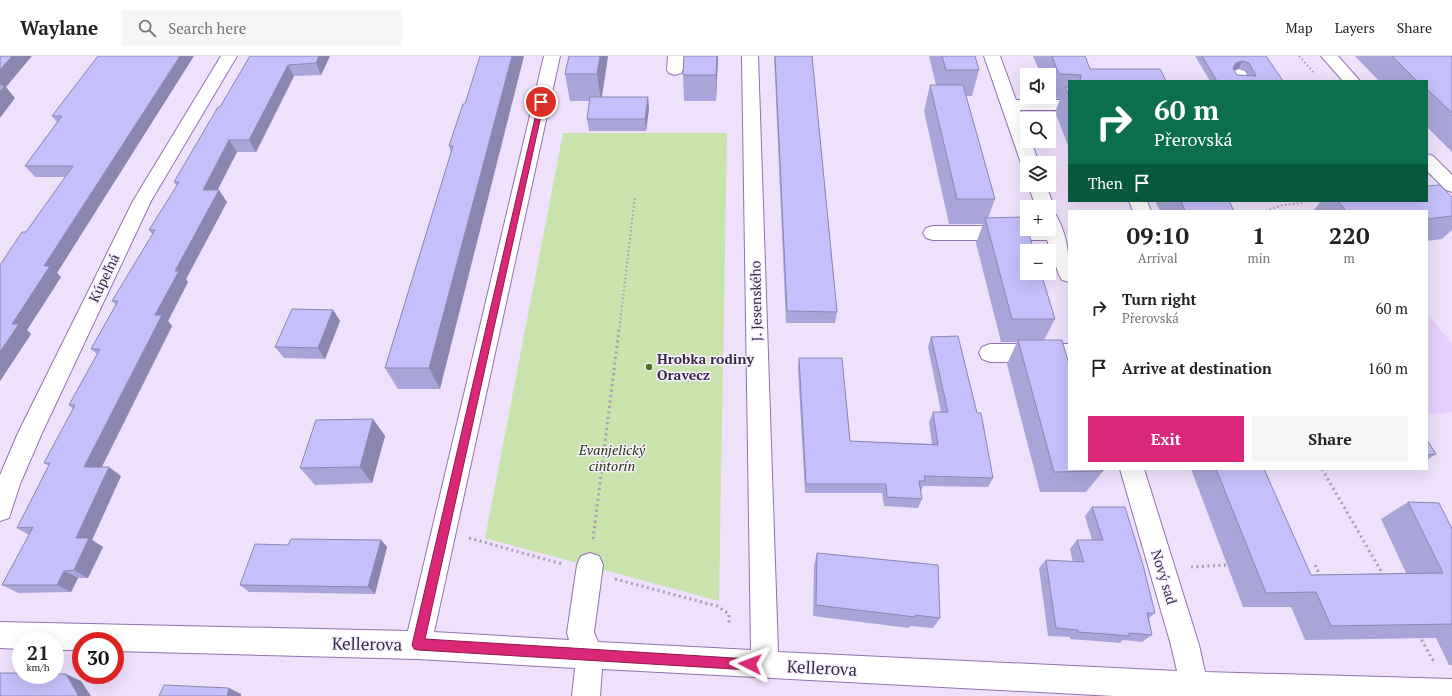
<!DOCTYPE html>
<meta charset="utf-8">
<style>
:root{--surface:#fff;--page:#f6f6f6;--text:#222;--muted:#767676;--line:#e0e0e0;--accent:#db2777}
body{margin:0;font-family:"PT Serif",serif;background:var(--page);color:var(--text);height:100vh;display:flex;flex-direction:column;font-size:15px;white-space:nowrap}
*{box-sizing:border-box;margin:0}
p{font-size:13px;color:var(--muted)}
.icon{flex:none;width:22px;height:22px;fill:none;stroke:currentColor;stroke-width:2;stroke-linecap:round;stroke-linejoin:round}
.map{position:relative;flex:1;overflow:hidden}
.side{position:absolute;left:1068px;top:154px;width:360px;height:260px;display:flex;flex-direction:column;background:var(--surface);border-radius:0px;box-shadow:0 4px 16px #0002}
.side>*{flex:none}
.guide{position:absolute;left:1068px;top:24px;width:360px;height:122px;border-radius:0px;box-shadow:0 4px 16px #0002;background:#0b6e4f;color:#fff;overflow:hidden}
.tools{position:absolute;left:1020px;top:12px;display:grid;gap:8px}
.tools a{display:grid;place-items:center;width:36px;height:36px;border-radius:0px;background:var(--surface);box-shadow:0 4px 16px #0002;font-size:20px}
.speed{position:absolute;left:12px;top:576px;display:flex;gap:8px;font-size:20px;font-weight:700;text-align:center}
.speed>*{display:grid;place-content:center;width:52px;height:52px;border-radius:50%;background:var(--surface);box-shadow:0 4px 16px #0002;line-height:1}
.speed small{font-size:10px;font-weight:400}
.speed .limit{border:6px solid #d22;background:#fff;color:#111}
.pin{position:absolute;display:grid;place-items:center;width:34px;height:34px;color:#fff;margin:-17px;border:2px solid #fff;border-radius:50%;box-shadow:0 1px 4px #0007}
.me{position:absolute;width:44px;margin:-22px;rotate:273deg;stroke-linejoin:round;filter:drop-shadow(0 0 3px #0008)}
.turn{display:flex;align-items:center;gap:14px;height:84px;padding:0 20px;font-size:18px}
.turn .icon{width:52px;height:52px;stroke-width:2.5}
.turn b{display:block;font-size:28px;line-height:34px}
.then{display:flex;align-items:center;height:38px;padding:0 20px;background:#0003;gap:8px;font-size:15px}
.eta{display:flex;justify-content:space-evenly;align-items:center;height:68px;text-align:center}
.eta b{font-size:24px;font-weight:800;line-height:28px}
.action{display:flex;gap:8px;margin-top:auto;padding:8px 20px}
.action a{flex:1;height:46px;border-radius:0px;background:var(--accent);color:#fff;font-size:16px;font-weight:800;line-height:46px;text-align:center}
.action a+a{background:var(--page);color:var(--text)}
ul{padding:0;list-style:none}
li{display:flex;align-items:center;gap:12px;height:60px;padding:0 20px}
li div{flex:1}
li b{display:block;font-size:15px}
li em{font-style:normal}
header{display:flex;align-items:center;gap:24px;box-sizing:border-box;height:56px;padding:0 20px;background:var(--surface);border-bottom:1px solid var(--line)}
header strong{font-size:19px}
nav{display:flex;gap:22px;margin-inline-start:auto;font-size:14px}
.search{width:280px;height:36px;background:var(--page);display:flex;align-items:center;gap:10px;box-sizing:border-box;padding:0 14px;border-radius:0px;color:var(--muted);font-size:15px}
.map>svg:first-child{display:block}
.built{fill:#e7d0fc}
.green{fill:#c9e3ac}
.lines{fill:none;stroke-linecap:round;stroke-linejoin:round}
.minor-casing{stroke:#9372af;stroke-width:2}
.path-far1{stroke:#a99bb6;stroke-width:2;stroke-dasharray:1.5 2.5;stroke-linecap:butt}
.path{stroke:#a99bb6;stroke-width:3;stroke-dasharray:2 3.5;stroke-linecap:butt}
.minor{fill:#fff;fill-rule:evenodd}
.wall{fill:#a9a5d8;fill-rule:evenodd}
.shaded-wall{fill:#8a86b0}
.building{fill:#c5c0fb;stroke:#8a86b0;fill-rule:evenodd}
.route{fill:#db2777;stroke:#8e194d}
.poi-dot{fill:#516f24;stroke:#f8f1ff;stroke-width:1.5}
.labels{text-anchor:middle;stroke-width:3;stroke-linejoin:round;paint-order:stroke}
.street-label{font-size:14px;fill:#382a44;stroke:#f8f1ff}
.poi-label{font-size:14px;font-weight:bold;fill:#382a44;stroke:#f8f1ff;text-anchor:start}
.park-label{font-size:14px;font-style:italic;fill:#25360c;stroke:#f8f1ff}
.near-street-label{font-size:17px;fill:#382a44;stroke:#f8f1ff}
</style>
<header>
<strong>Waylane</strong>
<div class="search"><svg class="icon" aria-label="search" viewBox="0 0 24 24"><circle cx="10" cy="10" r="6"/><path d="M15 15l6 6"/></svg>Search here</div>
<nav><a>Map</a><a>Layers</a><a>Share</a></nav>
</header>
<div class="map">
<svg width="1452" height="640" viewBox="0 0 1452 640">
<rect width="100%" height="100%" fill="#efe1fc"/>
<polygon class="built" points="1427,258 1452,287 1452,356 1427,359"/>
<polygon class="green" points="563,77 727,77 719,545 485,482"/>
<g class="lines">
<g class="minor-casing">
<g id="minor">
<polygon points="221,0 237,0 151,145 42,377 20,428 9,462 0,465 0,419 18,377 133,145"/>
<polygon points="544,0 560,0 434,576 569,584 567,577 577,509 581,500 590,497 599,500 603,509 594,576 598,586 751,594 742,0 758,0 778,596 1177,615 1171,589 1120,413 1144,413 1199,589 1205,616 1452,623 1452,640 1114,640 602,613 600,640 572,640 575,612 418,603 115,595 115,585 81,585 81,594 55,594 55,585 21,585 21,593 0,592 0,566 408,575"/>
<polygon points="668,0 684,0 683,14 681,17 675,19 669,17 667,14"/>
<polygon points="984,0 1000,0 1016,44 1069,44 1069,54 1020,54 1027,74 1027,85 1031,85 1039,107 1027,107 1027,112 1024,111 1021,107"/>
<polygon points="1321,0 1338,0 1360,25 1343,25"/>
<polygon points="1239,13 1245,15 1251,25 1235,25 1231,18 1233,15"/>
<polygon points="1427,98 1433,100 1452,119 1452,136 1446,134 1427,115"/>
<polygon points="1028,129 1046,129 1054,151 1052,156 1049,156 1049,151 1036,151"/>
<polygon points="1129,145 1147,145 1151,155 1133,155"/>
<path d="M1049,157L1056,159C1069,183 1069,200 1069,226L1062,224L1059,219L1047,184H933L926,182L923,177L926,172L933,170H1027V173H1049Z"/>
<polygon points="990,288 1069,288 1069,306 990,306 982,303 979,297 982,291"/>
</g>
</g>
<g class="path-far1">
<polyline points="1299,0 1314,17"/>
<polyline points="1266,155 1283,149 1302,147"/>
<polyline points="619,275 635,141"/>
</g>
<g class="path">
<polyline points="1322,413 1384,520"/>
<polyline points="469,482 562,508"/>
<polyline points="593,483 619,274"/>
<polyline points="1315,509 1321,522"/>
<polyline points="1191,511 1227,509"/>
<polyline points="615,523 717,550 729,558 729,570"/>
<polyline points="1419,579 1435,608"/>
</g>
<use href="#minor" class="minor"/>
</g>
<g class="wall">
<polygon points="98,0 57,217 61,221 27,274 31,278 0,325 0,209 26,176 65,121 35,121 25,110 57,66 52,60"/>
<polygon points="250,0 330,0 321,19 294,20 256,96 237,96 217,134 227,146 186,223 188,226 168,265 172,270 102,411 121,420 92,484 103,491 88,522 78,522 71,536 18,537 2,529 29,479 17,472 49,410 44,407 73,353 69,349 97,298 91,293 116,249 112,245 153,179 149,174 177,130 174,126 220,51"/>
<polygon points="569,0 608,0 602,41 648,41 649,53 646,75 589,75 587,63 590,45 570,45 565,18"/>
<polygon points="684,0 718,0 716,45 684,45 683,19"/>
<polygon points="774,0 812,0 837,256 835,267 786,267"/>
<polygon points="929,0 975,0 979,14 972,40 966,40 995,143 988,162 1055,263 1044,284 1103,415 1086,436 1040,436 1007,308 1017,286 1001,286 976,187 983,168 949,168 924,55 930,29 936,29"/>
<polygon points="1033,0 1085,0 1090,13 1166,25 1069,25 1069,92 1055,56 1060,43 1051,42 1049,40 1049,19 1041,19"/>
<path d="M1195,0H1266L1283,25H1210ZM1239,12L1245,14L1249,20L1237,19L1234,13Z"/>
<polygon points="1355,0 1452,0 1452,96 1427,71 1427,25 1379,25"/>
<polygon points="465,48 440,333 398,333 385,312 451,96 449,90"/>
<polygon points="1452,141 1452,174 1442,183 1427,185 1427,155 1313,155 1321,145 1427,145"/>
<polygon points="1155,145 1229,145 1234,155 1160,155"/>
<polygon points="333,254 340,265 325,303 284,302 275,291"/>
<polygon points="931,281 977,357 993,422 988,431 923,430 921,435 920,434 922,443 918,452 884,450 882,437 805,437 798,313 799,302 850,385 932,388 929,366 933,356 941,356 928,291"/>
<polygon points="373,363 385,380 372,427 315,429 300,412"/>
<polygon points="1427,384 1436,398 1427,404"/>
<polygon points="1191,413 1264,413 1311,519 1406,517 1381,463 1408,446 1452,473 1452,609 1449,609 1436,582 1305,584 1291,551 1243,551"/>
<polygon points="1092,451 1155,557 1149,562 1152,579 1142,586 1123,584 1120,587 1096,585 1070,583 1070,581 1048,580 1039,512 1046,504 1073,506 1070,493 1077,484 1092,484 1085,460"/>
<polygon points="381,484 387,491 375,538 249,536 240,529 288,489"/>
<polygon points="817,497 940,562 933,572 910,570 909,572 813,560 814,509"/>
</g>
<g class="shaded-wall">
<polygon points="12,0 32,0 6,31 15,42 0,62 0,36 3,32 0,28 0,14"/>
<polygon points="180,0 194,0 57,217 61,221 27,274 31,278 0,325 0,296 12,268 44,210"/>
<polygon points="319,0 330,0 321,19 316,7"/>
<polygon points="512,0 524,0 440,333 429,312"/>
<polygon points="600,0 608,0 601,45 597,18"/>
<polygon points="717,0 718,0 716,45 716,19"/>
<polygon points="1242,5 1239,12 1233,14 1236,7"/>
<polygon points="288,9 294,20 256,96 249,84"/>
<polygon points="648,41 649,53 646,75 645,63"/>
<polygon points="229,84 237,96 212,145 203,134"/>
<polygon points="219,134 227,146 186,223 188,226 168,265 172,270 97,420 84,411 155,259 175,215"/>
<polygon points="333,254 340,265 325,303 318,292"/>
<polygon points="373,363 385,380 372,427 360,411"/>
<polygon points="109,411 121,420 92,484 103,491 88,522 74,514 76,482"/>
<polygon points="381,484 387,491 375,538 368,531"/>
<polygon points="64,515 78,522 71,536 57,529"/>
<polygon points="66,618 81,625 91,640 78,640"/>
<polygon points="229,632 241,638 241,640 227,640"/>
</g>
<g class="building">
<polygon points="0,0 12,0 0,14"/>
<polygon points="98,0 180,0 44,210 50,210 12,268 19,268 0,296 0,209 22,176 26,176 73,110 25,110 62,60 52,60"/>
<polygon points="250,0 319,0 316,7 288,9 249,84 229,84 203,134 219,134 175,215 179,215 155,259 162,259 84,411 109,411 76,482 89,482 74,514 64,515 57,529 2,529 33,471 17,472 50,407 44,407 75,349 69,349 100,293 91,293 118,245 112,245 155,174 149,174 179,126 174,126 218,51 220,51"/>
<polygon points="480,0 512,0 429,312 385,312 453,90 449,90 463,48 465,48"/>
<polygon points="569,0 600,0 597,18 565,18"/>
<polygon points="684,0 717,0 716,19 683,19"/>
<polygon points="775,0 812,0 837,256 787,255"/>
<polygon points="942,0 975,0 979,14 946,14"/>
<polygon points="1052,0 1085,0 1090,13 1160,13 1166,25 1080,25 1081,19 1060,18 1057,14"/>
<path d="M1202,0H1266L1283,25H1217ZM1242,5L1249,7L1256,20L1237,19L1233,12L1236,7Z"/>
<polygon points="1392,0 1452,0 1452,57 1428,34 1427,35 1427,25 1417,25"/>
<polygon points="5,29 0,36 0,30"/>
<polygon points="930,29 963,29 995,143 957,143"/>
<polygon points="1065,31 1069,31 1069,40"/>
<polygon points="590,41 648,41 645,63 587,63"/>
<polygon points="1440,129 1452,141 1452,160 1427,163 1427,155 1346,155 1338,145 1427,145 1427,130"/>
<polygon points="1181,145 1229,145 1234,155 1185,155"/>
<polygon points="1024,161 1034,195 1027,195 1027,217 1041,217 1055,263 1012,263 985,162"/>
<polygon points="292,253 333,254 318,292 275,291"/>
<polygon points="958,280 977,357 981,357 993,422 924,420 925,425 919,425 922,443 887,441 886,428 806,428 799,302 842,302 850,385 938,389 933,356 948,356 931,281"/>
<polygon points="1018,284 1062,284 1069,308 1069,413 1102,413 1103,415 1054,416"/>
<polygon points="373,363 360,411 300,412 316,364"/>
<polygon points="1427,384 1436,398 1427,399"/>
<polygon points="1216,413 1264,413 1311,519 1443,517 1408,446 1439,447 1452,473 1452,568 1331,570 1316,536 1266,537"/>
<polygon points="1092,451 1125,451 1143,509 1155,557 1147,557 1152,579 1129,577 1129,580 1105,578 1078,576 1078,574 1056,572 1046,504 1084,506 1077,484 1103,484"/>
<polygon points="291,483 381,484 368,531 240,529 255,488 288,489"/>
<polygon points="817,497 938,509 940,562 915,559 915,561 816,549"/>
<polygon points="0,617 21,617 21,619 55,619 55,618 66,618 77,637 78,640 0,640"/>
<polygon points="164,629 229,632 227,640 159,640"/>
</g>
<polygon class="route" points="539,45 544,46 425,583 750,603 754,604 755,608 754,612 750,614 418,594 414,593 412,589"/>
<circle class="poi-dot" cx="649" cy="311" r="4"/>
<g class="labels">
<g class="street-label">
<text transform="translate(104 222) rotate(-64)" y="5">Kúpeľná</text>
<text transform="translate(756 245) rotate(-91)" y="5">J. Jesenského</text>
<text transform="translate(1164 521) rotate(73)" y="5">Nový sad</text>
</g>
<g class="poi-label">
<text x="657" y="308">Hrobka rodiny<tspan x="657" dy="16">Oravecz</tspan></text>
</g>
<g class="park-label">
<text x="612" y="399">Evanjelický<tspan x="612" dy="16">cintorín</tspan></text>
</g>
<g class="near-street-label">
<text transform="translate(367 588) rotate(1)" y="6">Kellerova</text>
<text transform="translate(822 612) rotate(3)" y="6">Kellerova</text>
</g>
</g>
</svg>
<div class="tools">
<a><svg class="icon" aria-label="sound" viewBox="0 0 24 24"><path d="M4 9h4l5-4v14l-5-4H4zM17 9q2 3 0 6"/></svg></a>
<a><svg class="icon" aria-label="search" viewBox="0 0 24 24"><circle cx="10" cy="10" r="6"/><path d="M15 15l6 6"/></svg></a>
<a><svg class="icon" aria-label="layers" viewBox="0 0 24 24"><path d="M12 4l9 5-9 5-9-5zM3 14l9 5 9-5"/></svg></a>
<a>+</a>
<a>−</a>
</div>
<div class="speed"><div>21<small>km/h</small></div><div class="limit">30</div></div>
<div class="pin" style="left:541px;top:46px;background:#d93025"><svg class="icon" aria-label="arrive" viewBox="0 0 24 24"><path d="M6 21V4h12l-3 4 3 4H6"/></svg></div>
<svg class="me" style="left:750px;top:608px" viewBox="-20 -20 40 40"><path d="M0-17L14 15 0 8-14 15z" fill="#db2777" stroke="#fff" stroke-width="4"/></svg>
<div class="guide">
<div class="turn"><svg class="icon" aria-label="right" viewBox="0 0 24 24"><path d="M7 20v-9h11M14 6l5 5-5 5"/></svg><div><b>60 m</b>Přerovská</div></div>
<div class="then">Then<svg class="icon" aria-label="arrive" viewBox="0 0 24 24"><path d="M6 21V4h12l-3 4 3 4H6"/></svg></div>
</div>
<section class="side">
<div class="eta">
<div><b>09:10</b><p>Arrival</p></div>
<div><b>1</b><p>min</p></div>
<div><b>220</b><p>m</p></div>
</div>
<ul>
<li><svg class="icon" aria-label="right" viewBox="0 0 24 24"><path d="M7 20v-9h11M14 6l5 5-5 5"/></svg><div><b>Turn right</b><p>Přerovská</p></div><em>60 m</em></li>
<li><svg class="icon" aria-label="arrive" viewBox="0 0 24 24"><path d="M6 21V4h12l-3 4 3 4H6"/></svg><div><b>Arrive at destination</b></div><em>160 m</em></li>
</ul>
<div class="action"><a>Exit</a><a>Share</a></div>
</section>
</div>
